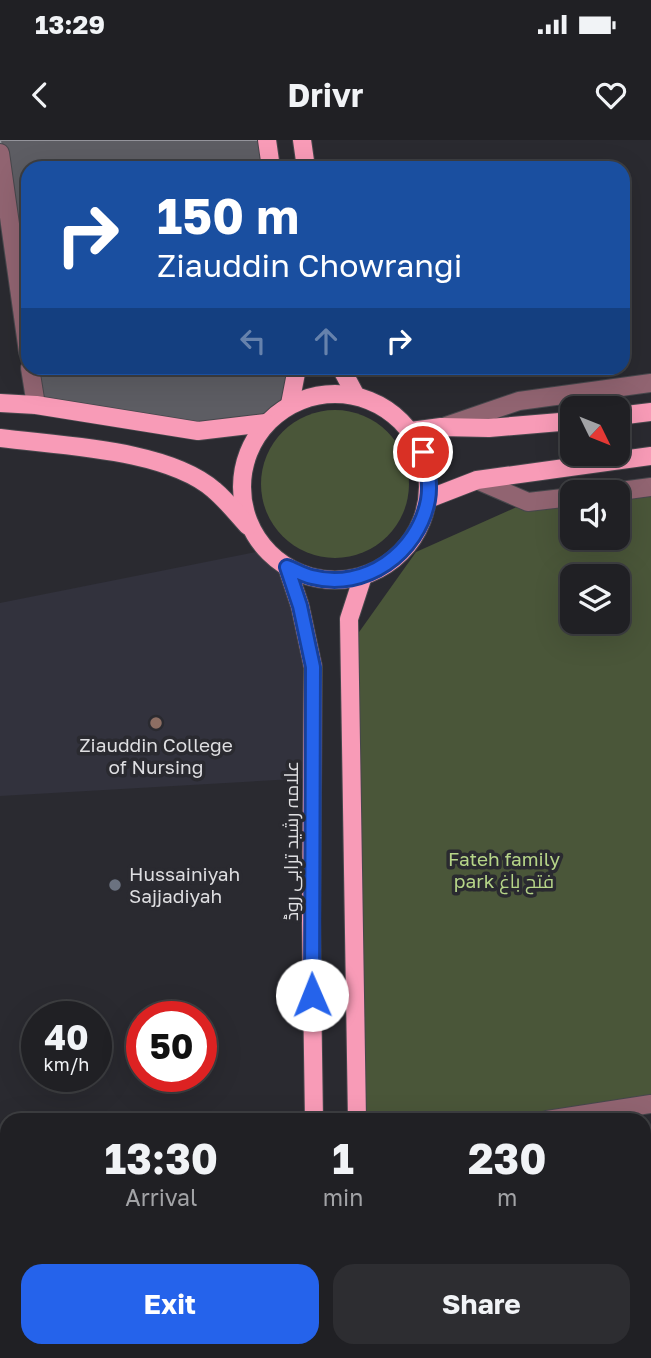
<!DOCTYPE html>
<meta charset="utf-8">
<style>
:root{--surface:#202024;--page:#2d2d31;--text:#f1f3f6;--muted:#a2a3a6;--line:#3d3e41;--accent:#2563eb}
body{margin:0;font-family:"Golos Text",Cairo,sans-serif;background:var(--page);color:var(--text);height:100vh;display:flex;flex-direction:column;font-size:26px;white-space:nowrap}
*{box-sizing:border-box;margin:0}
p{font-size:23px;color:var(--muted)}
.icon{flex:none;width:38px;height:38px;fill:none;stroke:currentColor;stroke-width:2;stroke-linecap:round;stroke-linejoin:round}
.map{position:relative;flex:1;overflow:hidden}
.sheet{position:absolute;left:0px;top:973px;width:651px;height:245px;display:flex;flex-direction:column;background:var(--surface);border-radius:21px 21px 0 0;box-shadow:0 7px 28px #0002,0 0 0 2px var(--line)}
.sheet>*{flex:none}
.banner{position:absolute;left:21px;top:21px;width:609px;height:214px;border-radius:21px;box-shadow:0 7px 28px #0002,0 0 0 2px var(--line);background:#1a4fa0;color:#fff;overflow:hidden}
.needle{width:46px;rotate:133deg}
.controls{position:absolute;left:560px;top:256px;display:grid;gap:14px}
.controls a{display:grid;place-items:center;width:70px;height:70px;border-radius:14px;background:var(--surface);box-shadow:0 7px 28px #0002,0 0 0 2px var(--line);font-size:35px}
.speed{position:absolute;left:21px;top:861px;display:flex;gap:14px;font-size:35px;font-weight:700;text-align:center}
.speed>*{display:grid;place-content:center;width:91px;height:91px;border-radius:50%;background:var(--surface);box-shadow:0 7px 28px #0002,0 0 0 2px var(--line);line-height:1}
.speed small{font-size:18px;font-weight:400}
.speed .limit{border:10px solid #d22;background:#fff;color:#111}
.pin{position:absolute;display:grid;place-items:center;width:60px;height:60px;color:#fff;margin:-30px;border:4px solid #fff;border-radius:50%;box-shadow:0 2px 7px #0007}
.me{position:absolute;width:77px;margin:-38px;rotate:359deg;stroke-linejoin:round;filter:drop-shadow(0 0 5px #0008)}
.turn{display:flex;align-items:center;gap:24px;height:147px;padding:0 21px;font-size:32px}
.turn .icon{width:91px;height:91px;stroke-width:2.5}
.turn b{display:block;font-size:49px;line-height:60px}
.lanes{display:flex;align-items:center;height:66px;padding:0 21px;background:#0003;justify-content:center;gap:35px;direction:ltr}
.lanes .off{opacity:.35}
.eta{display:flex;justify-content:space-evenly;align-items:center;height:119px;text-align:center}
.eta b{font-size:42px;font-weight:700;line-height:49px}
.button{display:flex;gap:14px;margin-top:auto;padding:14px 21px}
.button a{flex:1;height:80px;border-radius:21px;background:var(--accent);color:#fff;font-size:28px;font-weight:700;line-height:80px;text-align:center}
.button a+a{background:var(--page);color:var(--text)}
.status{display:flex;justify-content:space-between;align-items:center;height:49px;padding:0 35px;background:var(--surface);direction:ltr}
.status svg{height:19px;fill:currentColor}
header{display:flex;justify-content:space-between;align-items:center;height:91px;padding:0 21px;background:var(--surface);font-size:32px;font-weight:700}
.map>svg:first-child{display:block}
.built{fill:#32323d}
.green{fill:#4a5639;fill-rule:evenodd}
.building{fill:#5d5d63;stroke:#94949b;stroke-width:2}
.lines{fill:none;stroke-linecap:round;stroke-linejoin:round}
.minor-casing{stroke:#47474c;stroke-width:20}
.major-casing{stroke:#47474c;stroke-width:20}
.minor{stroke:#916471;stroke-width:18}
.major{stroke:#f89bb7;stroke-width:18}
.route-casing{stroke:#184099;stroke-width:18}
.route{stroke:#2563eb;stroke-width:12}
.education-dot{fill:#8d6e63;stroke:#2a2a30;stroke-width:2.5}
.worship-dot{fill:#6b7280;stroke:#2a2a30;stroke-width:2.5}
.labels{text-anchor:middle;stroke-width:7;stroke-linejoin:round;paint-order:stroke}
.poi-label{font-size:19px;fill:#dedee1;stroke:#2a2a30}
.street-label{font-size:19px;fill:#dedee1;stroke:#2a2a30}
.park-label{font-size:19px;fill:#b6d588;stroke:#2a2a30}
</style>
<div class="status"><b>13:29</b><svg viewBox="0 0 49 12"><path d="M0 12V9h3v3zM5 12V6h3v6zM10 12V3h3v9zM15 12V0h3v12zM26 1h20v11H26zM47 4h2v5h-2z"/></svg></div>
<header><svg class="icon" aria-label="back" viewBox="0 0 24 24"><path d="M15 5l-7 7 7 7"/></svg>Drivr<svg class="icon" aria-label="heart" viewBox="0 0 24 24"><path d="M12 20l-8-8c-3-5 5-10 8-4 3-6 11-1 8 4z"/></svg></header>
<div class="map">
<svg width="651" height="1218" viewBox="0 0 651 1218">
<rect width="100%" height="100%" fill="#2a2a30"/>
<polygon class="built" points="266,410 287,427 300,466 312,638 0,656 0,463"/>
<g class="green">
<circle cx="335" cy="344" r="74"/>
<path d="M651,347V964L547,980H357V495L416,412L528,362L572,357V397H618V352ZM572,436H618V481H572Z"/>
</g>
<g class="building">
<polygon points="0,0 263,0 267,28 28,28 28,204"/>
<polygon points="32,228 294,228 288,263 265,281 198,290 37,264"/>
<polygon points="644,1011 651,1011 651,1101 644,1102"/>
<polygon points="421,1211 516,1211 517,1215 422,1218"/>
<polygon points="526,1211 574,1211 574,1216 527,1218"/>
</g>
<g class="lines">
<g class="minor-casing">
<g id="minor">
<polyline points="0,13 28,212"/>
<polyline points="30,228 36,265"/>
<polyline points="446,286 519,261 651,243"/>
<polyline points="477,340 528,362 572,357"/>
<polyline points="613,352 651,347"/>
<polyline points="547,980 651,964"/>
<polyline points="0,1018 7,1050"/>
<polyline points="0,1066 7,1064"/>
<polyline points="145,1211 145,1218"/>
<polyline points="298,1211 298,1218"/>
<polyline points="398,1211 398,1218"/>
<polyline points="41,1218 41,1211"/>
</g>
</g>
<g class="major-casing">
<g id="major">
<polyline points="267,0 271,28"/>
<polyline points="302,0 306,28"/>
<polyline points="341,228 356,256"/>
<circle cx="335" cy="347" r="93"/>
<polyline points="0,263 36,265 198,291 266,283"/>
<polyline points="290,264 297,228"/>
<polyline points="618,276 651,272"/>
<polyline points="411,291 441,287 489,288 572,281"/>
<path d="M0,298C61,306 167,309 214,350C226,360 237,374 248,386"/>
<polyline points="428,359 477,340 651,316"/>
<polyline points="287,427 300,466 313,527 311,780 314,980"/>
<polyline points="357,980 349,479 363,436"/>
<polyline points="328,1211 328,1218"/>
<polyline points="370,1211 371,1218"/>
</g>
</g>
<use href="#minor" class="minor"/>
<use href="#major" class="major"/>
</g>
<g class="lines">
<g class="route-casing">
<path id="route" d="M312,855L313,527L300,466L287,427C295,430 303,435 312,437C365,451 418,413 428,360C431,343 427,328 423,312"/>
</g>
<use href="#route" class="route"/>
</g>
<circle class="education-dot" cx="156" cy="583" r="7"/>
<circle class="worship-dot" cx="115" cy="745" r="7"/>
<g class="labels">
<g class="poi-label">
<text x="156" y="612">Ziauddin College<tspan x="156" dy="22">of Nursing</tspan></text>
<text x="129" y="741" text-anchor="start">Hussainiyah<tspan x="129" dy="22">Sajjadiyah</tspan></text>
</g>
<g class="street-label">
<text transform="translate(291 701) rotate(-90)" y="7">علامہ رشید ترابی روڈ</text>
</g>
<g class="park-label">
<text x="504" y="726">Fateh family<tspan x="504" dy="22">park فتح باغ</tspan></text>
</g>
</g>
</svg>
<div class="controls">
<a><svg class="needle" viewBox="-14 -14 28 28"><path d="M0-13l5 13h-10z" fill="#e53935"/><path d="M0 13l5-13h-10z" fill="#a2a3a6"/></svg></a>
<a><svg class="icon" aria-label="sound" viewBox="0 0 24 24"><path d="M4 9h4l5-4v14l-5-4H4zM17 9q2 3 0 6"/></svg></a>
<a><svg class="icon" aria-label="layers" viewBox="0 0 24 24"><path d="M12 4l9 5-9 5-9-5zM3 14l9 5 9-5"/></svg></a>
</div>
<div class="speed"><div>40<small>km/h</small></div><div class="limit">50</div></div>
<div class="pin" style="left:423px;top:312px;background:#d93025"><svg class="icon" aria-label="arrive" viewBox="0 0 24 24"><path d="M6 21V4h12l-3 4 3 4H6"/></svg></div>
<svg class="me" style="left:312px;top:855px" viewBox="-20 -20 40 40"><circle r="19" fill="#fff"/><path d="M0-13L10 11 0 6-10 11z" fill="#2563eb"/></svg>
<div class="banner">
<div class="turn"><svg class="icon" aria-label="right" viewBox="0 0 24 24"><path d="M7 20v-9h11M14 6l5 5-5 5"/></svg><div><b>150 m</b>Ziauddin Chowrangi</div></div>
<div class="lanes"><svg class="icon off" aria-label="left" viewBox="0 0 24 24"><path d="M17 20v-9H6M10 6l-5 5 5 5"/></svg><svg class="icon off" aria-label="ahead" viewBox="0 0 24 24"><path d="M12 20V5M6 11l6-6 6 6"/></svg><svg class="icon" aria-label="right" viewBox="0 0 24 24"><path d="M7 20v-9h11M14 6l5 5-5 5"/></svg></div>
</div>
<section class="sheet">
<div class="eta">
<div><b>13:30</b><p>Arrival</p></div>
<div><b>1</b><p>min</p></div>
<div><b>230</b><p>m</p></div>
</div>
<div class="button"><a>Exit</a><a>Share</a></div>
</section>
</div>
